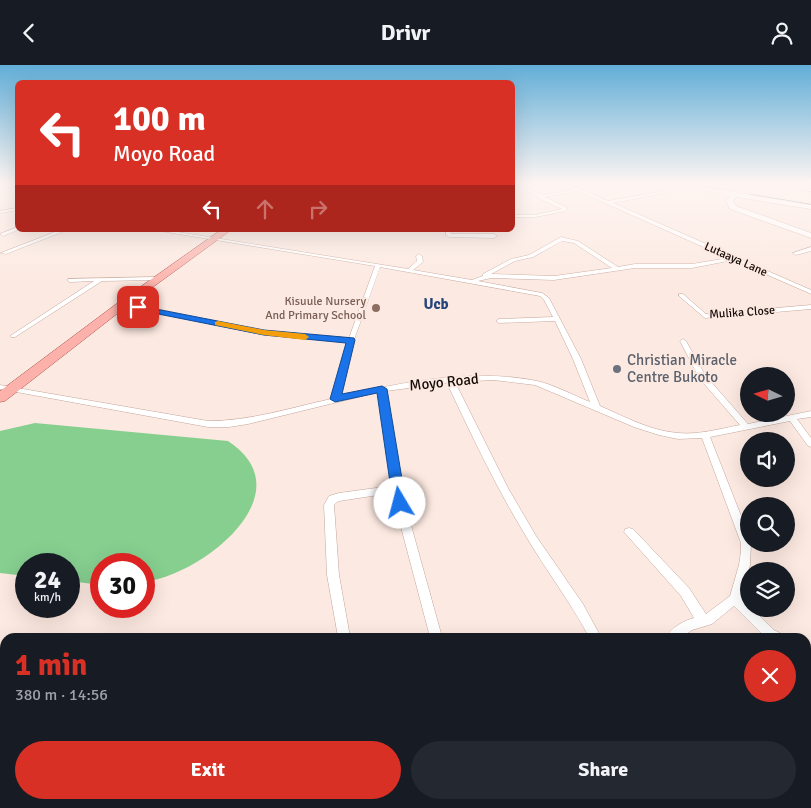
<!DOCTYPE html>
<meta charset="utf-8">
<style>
:root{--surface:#171b24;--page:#242831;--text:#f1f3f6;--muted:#9ea1a6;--accent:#d93025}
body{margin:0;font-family:Signika,sans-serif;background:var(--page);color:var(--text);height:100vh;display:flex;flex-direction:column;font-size:19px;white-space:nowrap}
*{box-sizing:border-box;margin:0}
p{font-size:16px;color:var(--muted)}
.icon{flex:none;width:28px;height:28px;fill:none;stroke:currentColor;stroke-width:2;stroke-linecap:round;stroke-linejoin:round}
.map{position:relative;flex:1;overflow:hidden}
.details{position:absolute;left:0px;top:568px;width:811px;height:176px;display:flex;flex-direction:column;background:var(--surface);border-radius:15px 15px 0 0;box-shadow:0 5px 20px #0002}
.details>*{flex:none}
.hud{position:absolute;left:15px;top:15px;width:500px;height:152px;border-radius:8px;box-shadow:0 5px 20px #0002;background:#d93025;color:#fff;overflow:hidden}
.needle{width:32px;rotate:275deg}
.tools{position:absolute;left:740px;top:302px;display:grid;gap:10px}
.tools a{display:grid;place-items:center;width:55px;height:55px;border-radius:50%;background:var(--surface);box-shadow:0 5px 20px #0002;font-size:25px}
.speed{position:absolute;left:15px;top:488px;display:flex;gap:10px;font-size:25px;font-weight:700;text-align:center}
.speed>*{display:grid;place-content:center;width:65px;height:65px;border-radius:50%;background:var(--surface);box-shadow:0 5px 20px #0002;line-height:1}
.speed small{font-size:12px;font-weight:400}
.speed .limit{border:8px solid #d22;background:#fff;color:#111}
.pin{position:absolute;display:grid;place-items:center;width:42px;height:42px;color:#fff;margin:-21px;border-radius:10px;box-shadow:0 2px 8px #0006}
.me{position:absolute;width:55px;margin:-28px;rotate:352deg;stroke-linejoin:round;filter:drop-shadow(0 0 4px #0008)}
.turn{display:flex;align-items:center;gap:18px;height:105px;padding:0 15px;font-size:22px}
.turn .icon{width:65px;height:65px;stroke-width:2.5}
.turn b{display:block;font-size:35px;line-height:42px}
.lanes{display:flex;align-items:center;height:48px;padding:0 15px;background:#0003;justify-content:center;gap:25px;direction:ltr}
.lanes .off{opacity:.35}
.round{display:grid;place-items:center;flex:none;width:52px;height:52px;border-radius:26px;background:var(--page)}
.overview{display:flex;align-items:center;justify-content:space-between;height:85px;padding:0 15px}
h1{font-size:30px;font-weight:800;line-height:38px;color:var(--accent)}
.primary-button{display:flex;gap:10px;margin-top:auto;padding:10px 15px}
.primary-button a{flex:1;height:58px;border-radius:30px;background:var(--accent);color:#fff;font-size:20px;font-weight:800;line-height:58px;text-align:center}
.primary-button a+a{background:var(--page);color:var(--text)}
header{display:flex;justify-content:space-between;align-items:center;height:65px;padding:0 15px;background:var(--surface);font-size:22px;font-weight:800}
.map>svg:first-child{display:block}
.green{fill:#86cf8f}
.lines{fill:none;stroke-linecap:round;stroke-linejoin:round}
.stream{stroke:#2e7689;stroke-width:2}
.street-casing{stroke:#c4a69b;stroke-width:1}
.secondary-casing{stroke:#c4a69b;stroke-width:1}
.primary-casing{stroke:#aa554c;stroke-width:1}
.street{fill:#fff;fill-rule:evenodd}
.secondary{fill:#fff;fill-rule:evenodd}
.primary{fill:#fcb1aa;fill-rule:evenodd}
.route{fill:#1a73e8;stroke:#114b97}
.slow{fill:#f59e0b}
.education-dot{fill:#8d6e63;stroke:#fce9e1;stroke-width:2}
.worship-dot{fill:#6b7280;stroke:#fce9e1;stroke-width:2}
.labels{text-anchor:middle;stroke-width:4;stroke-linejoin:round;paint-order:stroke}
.far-street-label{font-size:12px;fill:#160c08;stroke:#fce9e1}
.far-education-label{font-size:12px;fill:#785e54;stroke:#fce9e1;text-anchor:end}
.far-quarter-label{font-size:15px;font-weight:bold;fill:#24447a;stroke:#fce9e1}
.worship-label{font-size:15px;fill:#5b616d;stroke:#fce9e1;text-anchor:start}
.street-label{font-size:15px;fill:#160c08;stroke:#fce9e1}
</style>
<header><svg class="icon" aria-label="back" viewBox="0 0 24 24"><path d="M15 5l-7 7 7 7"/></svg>Drivr<svg class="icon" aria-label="person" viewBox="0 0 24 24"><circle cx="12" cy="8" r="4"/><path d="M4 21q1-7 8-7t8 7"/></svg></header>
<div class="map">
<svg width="811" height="743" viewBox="0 0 811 743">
<rect width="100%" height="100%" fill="#fce9e1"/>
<path class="green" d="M35,358L228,376C307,428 202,510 144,517V499H101V520L69,516V499H26V511L0,508V366Z"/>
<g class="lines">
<polyline class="stream" points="751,130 811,140"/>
<g class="street-casing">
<g id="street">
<path d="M512,119L543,130L574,125L563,119H568L608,136L663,126L682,119V121L665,128L613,138L811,225V229L809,228L733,195L692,203H635L554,215L491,213L478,216L542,228L549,233L581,294L600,341C625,352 651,366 678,368C698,370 719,364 740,360L699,313L680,276L683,274L686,276L705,310L748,359L811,346V352L797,354L811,373V382L808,381L790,356L710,372L749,471V479H751L750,500L741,532L749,540V544H753L774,565L780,568L782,572H765L734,541L712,559L692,565L682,572H667C670,563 685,555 694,553L681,531L624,467L625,464L629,463L633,464L689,523L706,549L730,531L739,500L741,486V478L702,373L678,374L659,370L634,362L535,320L494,315L455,317L508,423L536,471L583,539L601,572H589C570,536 545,504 524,468C495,420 471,369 447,318L386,326L400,405L401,424L442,572H430L392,428L339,436L337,437L334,440L339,510L350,572H338L327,510L324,440L329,431L339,428L391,421L390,405L379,327L248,359L229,362H208L0,324V320L208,356C250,356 290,343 331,334L347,277L264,270L123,241L120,239L123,237L264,266L349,273L375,201L154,165H165L408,204L417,196L416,191L419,189L422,191L423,197L413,205L472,215L483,211V209L511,194L529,190L561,172L578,176L618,202L635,199H692L728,193L578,126L545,132L566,142L567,144L566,146L535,152H512V150H535L562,144L538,133V131L512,121ZM562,176L574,178L612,203L554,211L491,209L515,196L533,192ZM380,202L540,231L544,235L553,252L499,254L496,256L499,258L555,256L573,294L590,337C575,331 552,319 537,316C474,303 401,317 340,332L354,275Z"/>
<polygon points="770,119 779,119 811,124 811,126"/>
<polygon points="18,143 18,145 0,148 0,146"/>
<polygon points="18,162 18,165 3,171 0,169"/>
<polygon points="60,165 67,165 6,189 1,188"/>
<polygon points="446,165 450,165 451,169 494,169 497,171 494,173 449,172 446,170"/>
<polygon points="811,182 811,186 796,190 793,188"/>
<polygon points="157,212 160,214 159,215 102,216 15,272 11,272 10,271 94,216 70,217 68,216 68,214"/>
<polygon points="679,229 683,229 706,249 811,240 811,244 705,253 679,231"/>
<polygon points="806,579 811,580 811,592 806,591"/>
<rect x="358" y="739" width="16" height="4"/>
<polygon points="475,739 491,739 492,743 476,743"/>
<polygon points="516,739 545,739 543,743 514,743"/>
<polygon points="578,739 594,739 596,743 580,743"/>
<polygon points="684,739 701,739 703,743 686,743"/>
</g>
</g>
<g class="secondary-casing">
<polygon id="secondary" points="669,119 683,119 733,127 736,125 739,128 811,140 811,144 736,132 733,136 736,141 811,168 811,173 730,144 726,136 730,131"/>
</g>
<g class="primary-casing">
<polygon id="primary" points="221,165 231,165 127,241 5,336 0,337 0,326 119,237"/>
</g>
<use href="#street" class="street"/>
<use href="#secondary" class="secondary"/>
<use href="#primary" class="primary"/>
</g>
<linearGradient id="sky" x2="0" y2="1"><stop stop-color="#62aed8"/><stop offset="0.53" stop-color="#fef5f2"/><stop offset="1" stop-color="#fef5f2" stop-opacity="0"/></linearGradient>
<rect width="811" height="223" fill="url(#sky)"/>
<polygon class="route" points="135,240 264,265 354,273 355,275 342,329 382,321 387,324 406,438 404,441 395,441 393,438 377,328 335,337 330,334 346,278 264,270 138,245 135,244"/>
<polygon class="slow" points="218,256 264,265 305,269 309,272 305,275 264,270 215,260 215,257"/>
<circle class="education-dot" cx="376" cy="243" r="5"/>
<circle class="worship-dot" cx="617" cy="304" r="5"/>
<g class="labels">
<g class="far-street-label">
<text transform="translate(736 194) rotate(24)" y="4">Lutaaya Lane</text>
<text transform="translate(742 247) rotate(-4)" y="4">Mulika Close</text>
</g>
<g class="far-education-label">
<text x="366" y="240">Kisuule Nursery<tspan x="366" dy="14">And Primary School</tspan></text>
</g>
<g class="far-quarter-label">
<text x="436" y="244">Ucb</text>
</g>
<g class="worship-label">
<text x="627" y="300">Christian Miracle<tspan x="627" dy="17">Centre Bukoto</tspan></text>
</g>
<g class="street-label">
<text transform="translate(444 317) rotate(-6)" y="5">Moyo Road</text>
</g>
</g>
</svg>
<div class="tools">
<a><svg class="needle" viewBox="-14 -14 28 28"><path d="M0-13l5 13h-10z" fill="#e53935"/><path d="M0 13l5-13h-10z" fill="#9ea1a6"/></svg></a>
<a><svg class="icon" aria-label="sound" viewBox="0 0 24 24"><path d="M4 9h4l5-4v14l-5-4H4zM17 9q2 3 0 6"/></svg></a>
<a><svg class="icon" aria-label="search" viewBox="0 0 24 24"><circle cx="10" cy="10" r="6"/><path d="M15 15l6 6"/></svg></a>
<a><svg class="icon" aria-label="layers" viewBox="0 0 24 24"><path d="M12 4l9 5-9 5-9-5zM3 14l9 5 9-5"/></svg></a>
</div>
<div class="speed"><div>24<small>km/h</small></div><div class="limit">30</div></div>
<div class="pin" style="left:138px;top:242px;background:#d93025"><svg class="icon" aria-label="arrive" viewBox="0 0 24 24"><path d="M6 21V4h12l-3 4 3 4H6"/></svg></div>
<svg class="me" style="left:400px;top:438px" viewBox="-20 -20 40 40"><circle r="19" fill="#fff"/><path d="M0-13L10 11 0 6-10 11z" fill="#1a73e8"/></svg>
<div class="hud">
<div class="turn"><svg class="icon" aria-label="left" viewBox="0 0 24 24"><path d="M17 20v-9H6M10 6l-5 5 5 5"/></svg><div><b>100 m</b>Moyo Road</div></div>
<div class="lanes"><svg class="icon" aria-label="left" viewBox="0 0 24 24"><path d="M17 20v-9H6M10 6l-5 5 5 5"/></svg><svg class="icon off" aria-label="ahead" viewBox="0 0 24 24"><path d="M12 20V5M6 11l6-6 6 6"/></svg><svg class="icon off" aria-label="right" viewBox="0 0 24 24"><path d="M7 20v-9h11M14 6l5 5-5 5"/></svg></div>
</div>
<section class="details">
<div class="overview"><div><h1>1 min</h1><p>380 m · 14:56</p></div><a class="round" style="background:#d93025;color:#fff"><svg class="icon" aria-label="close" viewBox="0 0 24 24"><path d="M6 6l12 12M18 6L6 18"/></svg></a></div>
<div class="primary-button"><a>Exit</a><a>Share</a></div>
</section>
</div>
